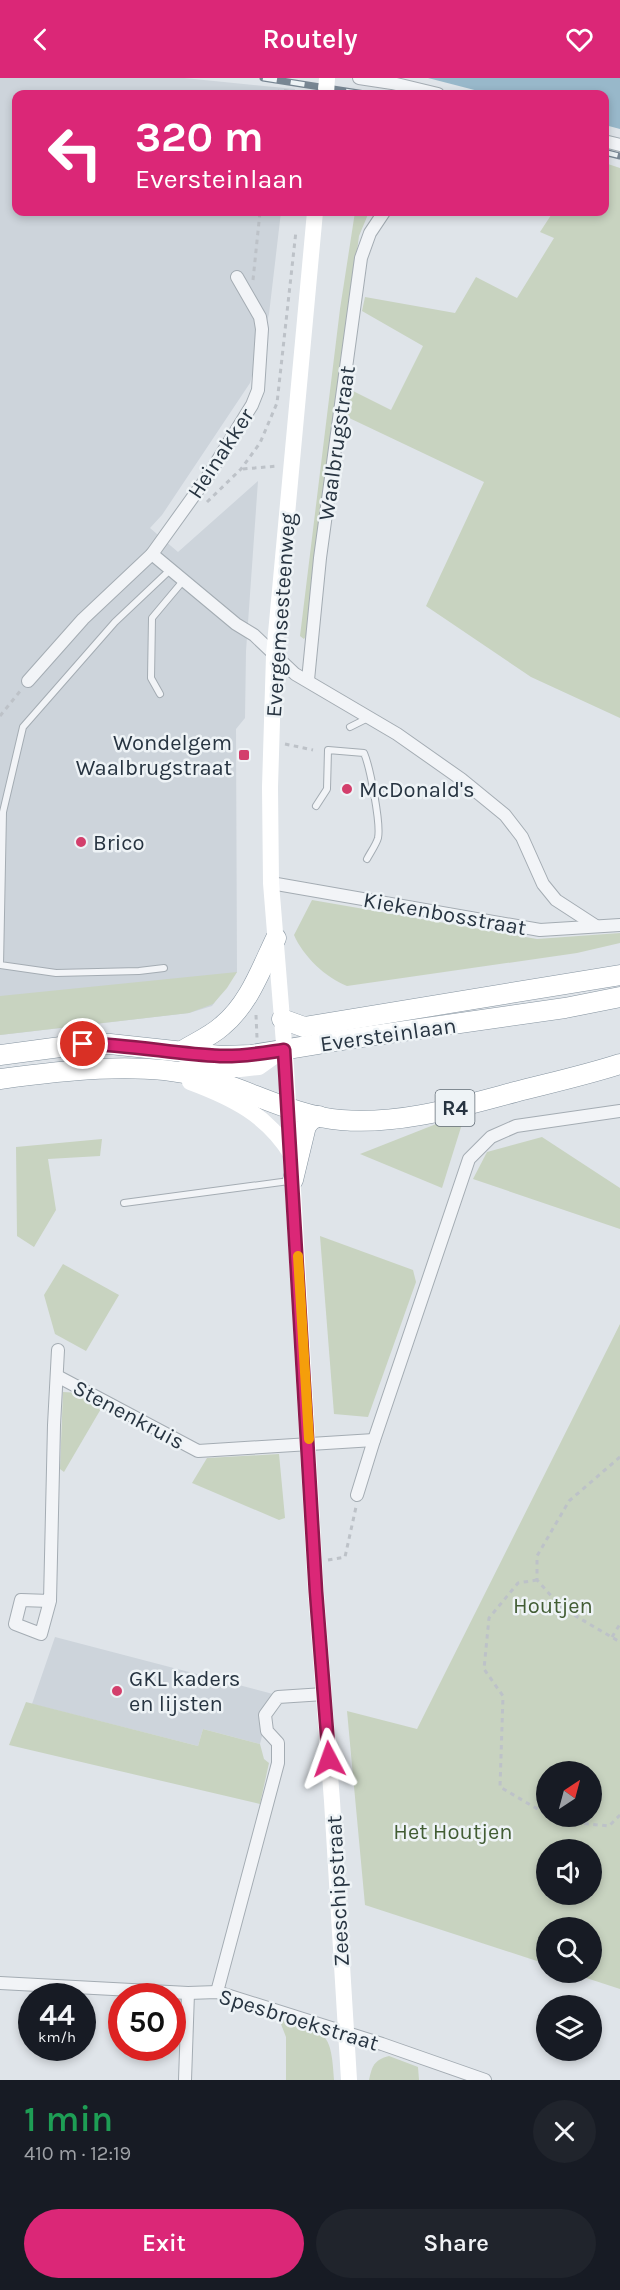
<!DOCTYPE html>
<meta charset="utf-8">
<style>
:root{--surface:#171b24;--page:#20242c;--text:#f1f3f6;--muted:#9ea1a6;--accent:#db2777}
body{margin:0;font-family:Karla,sans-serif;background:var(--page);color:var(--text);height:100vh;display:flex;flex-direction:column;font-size:22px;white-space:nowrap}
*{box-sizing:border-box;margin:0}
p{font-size:20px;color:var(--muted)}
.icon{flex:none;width:33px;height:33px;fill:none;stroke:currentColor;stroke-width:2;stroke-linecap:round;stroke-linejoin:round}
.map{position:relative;height:2002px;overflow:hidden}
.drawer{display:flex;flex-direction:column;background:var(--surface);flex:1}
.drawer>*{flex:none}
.hud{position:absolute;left:12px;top:12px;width:597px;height:126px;border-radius:12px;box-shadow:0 3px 9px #0003;background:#db2777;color:#fff;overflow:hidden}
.needle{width:39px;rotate:36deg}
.tools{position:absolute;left:536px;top:1683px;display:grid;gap:12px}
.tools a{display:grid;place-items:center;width:66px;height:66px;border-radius:50%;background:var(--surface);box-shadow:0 3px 9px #0003;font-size:30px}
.speed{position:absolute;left:18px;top:1905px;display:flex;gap:12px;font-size:30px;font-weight:700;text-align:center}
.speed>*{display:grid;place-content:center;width:78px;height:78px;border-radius:50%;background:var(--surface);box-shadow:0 3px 9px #0003;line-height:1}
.speed small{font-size:15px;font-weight:400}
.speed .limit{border:9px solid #d22;background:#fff;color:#111}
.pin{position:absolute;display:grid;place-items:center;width:51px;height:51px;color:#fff;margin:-26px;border:3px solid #fff;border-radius:50%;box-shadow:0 2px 6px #0007}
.me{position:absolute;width:66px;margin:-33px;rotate:356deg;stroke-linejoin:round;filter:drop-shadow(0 0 4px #0008)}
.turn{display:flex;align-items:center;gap:21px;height:126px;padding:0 24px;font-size:27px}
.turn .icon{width:78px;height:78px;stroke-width:2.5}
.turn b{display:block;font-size:42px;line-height:51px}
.round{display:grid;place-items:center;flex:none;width:63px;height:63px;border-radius:32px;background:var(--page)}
.summary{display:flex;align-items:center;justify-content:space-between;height:102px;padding:0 24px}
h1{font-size:36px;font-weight:600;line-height:45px;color:#1e9e55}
.cta{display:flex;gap:12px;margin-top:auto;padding:12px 24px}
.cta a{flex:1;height:69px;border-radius:36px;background:var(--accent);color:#fff;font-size:24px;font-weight:600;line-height:69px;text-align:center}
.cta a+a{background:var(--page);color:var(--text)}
header{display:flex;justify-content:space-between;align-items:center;height:78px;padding:0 24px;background:var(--accent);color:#fff;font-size:27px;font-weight:600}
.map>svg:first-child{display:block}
.built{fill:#cdd4db}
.green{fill:#c8d3c0;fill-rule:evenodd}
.water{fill:#98b8ca}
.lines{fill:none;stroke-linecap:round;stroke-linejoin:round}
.service-casing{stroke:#a4acb3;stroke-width:8}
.minor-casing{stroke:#a4acb3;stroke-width:14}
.trunk-casing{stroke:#8694a0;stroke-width:21}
.path{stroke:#bdc2c8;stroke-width:3;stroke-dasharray:4.5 4.5;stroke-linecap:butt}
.service{stroke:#f2f4f7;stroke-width:6}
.minor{stroke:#f2f4f7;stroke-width:12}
.secondary{stroke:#fff;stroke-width:16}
.trunk{stroke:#fff;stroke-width:20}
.rail-casing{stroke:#788693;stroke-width:7}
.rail{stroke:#eef3f6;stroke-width:4.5;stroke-dasharray:14;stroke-linecap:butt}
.secondary-bridge{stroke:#fff;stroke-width:16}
.route-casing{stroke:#8e194d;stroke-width:15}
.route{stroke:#db2777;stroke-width:10}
.slow{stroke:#f59e0b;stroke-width:10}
.poi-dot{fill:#d33f6c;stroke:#eef3f6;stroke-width:2}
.labels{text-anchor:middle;stroke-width:5;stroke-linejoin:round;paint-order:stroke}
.shield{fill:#eef3f6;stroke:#636d77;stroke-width:1.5}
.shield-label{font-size:21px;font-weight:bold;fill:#273441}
.street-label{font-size:22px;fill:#273441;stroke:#eef3f6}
.poi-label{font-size:22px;fill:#273441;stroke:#eef3f6;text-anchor:start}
.park-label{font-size:22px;fill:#425d34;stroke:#eef3f6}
</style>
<header><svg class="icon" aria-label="back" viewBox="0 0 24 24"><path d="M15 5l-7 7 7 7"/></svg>Routely<svg class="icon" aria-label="heart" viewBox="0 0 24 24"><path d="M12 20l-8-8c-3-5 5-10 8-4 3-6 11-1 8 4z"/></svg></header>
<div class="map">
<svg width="620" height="2002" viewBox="0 0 620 2002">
<rect width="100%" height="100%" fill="#dfe4e9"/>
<g class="built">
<polygon points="0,0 184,0 295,11 294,16 16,16 16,134 281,134 269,236 250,305 162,437 150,450 178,474 258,403 246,573 245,640 236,651 237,894 212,928 189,935 0,957"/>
<polygon points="55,1559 273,1616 260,1666 203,1651 198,1668 32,1626"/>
</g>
<g class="green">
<polygon points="605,85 620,90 620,640 531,599 426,528 484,404 345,338 349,311 391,332 423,268 362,233 365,219 455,235 476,199 517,220 554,160 540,154 553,134 604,134"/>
<polygon points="355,134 369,134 359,158 306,558 304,561 300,558 340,231"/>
<path d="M312,822L537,861L620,855V865L577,875L347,908C326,900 303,878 294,857Z"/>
<polygon points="237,894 227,910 213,926 189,935 0,957 0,918"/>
<polygon points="454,1039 462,1046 442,1110 360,1076"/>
<polygon points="542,1059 620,1110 620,1151 473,1101 487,1074"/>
<polygon points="102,1061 100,1078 48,1081 56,1132 34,1169 17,1158 16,1069"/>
<polygon points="320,1158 413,1192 416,1204 368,1339 334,1336"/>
<polygon points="63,1186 119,1217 86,1273 55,1256 44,1217"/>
<path d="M620,1246V1911L571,1895L591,1894V1850H546V1886L365,1827L347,1633L417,1651ZM546,1694H591V1738H546ZM546,1772H591V1816H546Z"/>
<polygon points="63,1314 82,1315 102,1329 64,1394 60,1391"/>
<polygon points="279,1376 285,1440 279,1442 192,1405 207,1380"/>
<polygon points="26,1624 198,1668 203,1651 260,1666 264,1681 269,1685 260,1726 9,1667"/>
<path d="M279,1941C325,1955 331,1950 334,2002H286V1959Z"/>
<path d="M389,1978L418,1989L419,2002H369C372,1988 374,1982 389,1978Z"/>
</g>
<polygon class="water" points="428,0 620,0 620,51 605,47 604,16 490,16"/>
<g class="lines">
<g class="service-casing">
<g id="service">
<polyline points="160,616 151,600 152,540 183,503"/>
<polyline points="350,649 370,639"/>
<path d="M316,728L327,711L328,672L364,675C370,689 381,746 378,760C376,767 370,775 367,781"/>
<polyline points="164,890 139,893 56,895 0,887 3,734 23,649 115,544 170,492"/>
<polyline points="124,1125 289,1103"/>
</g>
</g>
<g class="minor-casing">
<g id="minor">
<polyline points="359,0 392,5 438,16"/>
<polyline points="604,63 620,67"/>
<polyline points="152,476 236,546 254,557 295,596 397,656 461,701 505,737 522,759 543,806 556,822 596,848"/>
<polyline points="308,602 320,480 361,180 370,155 384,134"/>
<polyline points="28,603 83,541 152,476 208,398 252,327 258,312 262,251 260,239 237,199"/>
<polyline points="271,805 540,852 620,847"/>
<polyline points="57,1298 198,1373 374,1362"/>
<polyline points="357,1417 374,1362 469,1081 491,1059 516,1048 620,1033"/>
<polyline points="50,1523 21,1522 15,1546 41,1556 50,1523 54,1347 58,1272"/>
<polyline points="0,1905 188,1915 217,1914 382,1966 485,2002"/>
<polyline points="217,1914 278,1685 278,1665 267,1653 265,1637 278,1619 324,1616"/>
<polyline points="185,2002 188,1915"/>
</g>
</g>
<g class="trunk-casing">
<g id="trunk">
<polyline points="282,941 304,949 620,897"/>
<path d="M182,973C195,965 211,958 222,948C249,926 261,891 276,860"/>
<polyline points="0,977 83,966 110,966 221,978 251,977 349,961 565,930 620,919"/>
<path d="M0,1001C60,993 139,983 198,998C246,1010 292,1038 341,1042C400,1047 458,1029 515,1014C550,1005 586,997 620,986"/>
<polyline points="293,1102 306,1048 311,1042 319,1038"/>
</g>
</g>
<g class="path">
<polyline points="277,16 280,12 308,16"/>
<polyline points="253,202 260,134"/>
<polyline points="243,391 278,388"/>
<polyline points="207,424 241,391 260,365 277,325 296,153"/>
<polyline points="0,638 21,612"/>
<polyline points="285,666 313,672"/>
<polyline points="382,713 407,714"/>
<polyline points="256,937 257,960"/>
<polyline points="620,1379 569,1423 537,1478 537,1502 562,1530 620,1564"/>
<polyline points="328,1482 345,1479 356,1429"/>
<polyline points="537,1502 518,1505 489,1540 484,1591 503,1618 500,1709 546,1736"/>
<polyline points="612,1559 620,1546"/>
<polyline points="550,1738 557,1743 609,1748 620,1737"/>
</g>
<use href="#service" class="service"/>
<use href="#minor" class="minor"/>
<g class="secondary">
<polyline points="315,134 274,577 270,709 271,805 286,990 316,1514 332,1723 349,2002"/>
<polyline points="183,991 240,991 259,989 283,972"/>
<path d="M190,1004C233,1020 267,1037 291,1076"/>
</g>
<use href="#trunk" class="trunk"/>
<g class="rail-casing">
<g id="rail">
<polyline points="263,0 365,16"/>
<polyline points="604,74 620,78"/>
</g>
</g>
<use href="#rail" class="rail"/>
<polyline class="secondary-bridge" points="326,16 327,0"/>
</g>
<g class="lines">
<g class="route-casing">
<path id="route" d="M83,966C129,966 174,976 220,978C242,979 263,975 284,972L316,1514L329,1681"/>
</g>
<use href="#route" class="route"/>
<polyline class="slow" points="298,1178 309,1361"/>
</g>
<g class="poi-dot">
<rect x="238" y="671" width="12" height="12" rx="3"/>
<circle cx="347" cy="711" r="6"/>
<circle cx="81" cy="764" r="6"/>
<circle cx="117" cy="1613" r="6"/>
</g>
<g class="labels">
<rect class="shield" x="435.5" y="1012" width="39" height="36" rx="4.5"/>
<g class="shield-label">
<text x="455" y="1037">R4</text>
</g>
<g class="street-label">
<text transform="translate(336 365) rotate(-82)" y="8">Waalbrugstraat</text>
<text transform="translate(220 375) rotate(-57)" y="8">Heinakker</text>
<text transform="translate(280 537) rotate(-86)" y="8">Evergemsesteenweg</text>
<text transform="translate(445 835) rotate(10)" y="8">Kiekenbosstraat</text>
<text transform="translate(388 956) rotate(-8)" y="8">Eversteinlaan</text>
<text transform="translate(129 1336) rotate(28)" y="8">Stenenkruis</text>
<text transform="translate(337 1813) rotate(-93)" y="8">Zeeschipstraat</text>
<text transform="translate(299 1941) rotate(17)" y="8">Spesbroekstraat</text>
</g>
<g class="poi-label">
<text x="232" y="672" text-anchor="end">Wondelgem<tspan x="232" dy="25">Waalbrugstraat</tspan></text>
<text x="359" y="719">McDonald's</text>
<text x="93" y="772">Brico</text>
<text x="129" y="1608">GKL kaders<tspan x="129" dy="25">en lijsten</tspan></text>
</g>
<g class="park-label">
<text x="553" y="1535">Houtjen</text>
<text x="453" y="1761">Het Houtjen</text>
</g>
</g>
</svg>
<div class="tools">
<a><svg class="needle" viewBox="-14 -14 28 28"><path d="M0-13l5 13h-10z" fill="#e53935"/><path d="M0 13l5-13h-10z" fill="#9ea1a6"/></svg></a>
<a><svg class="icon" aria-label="sound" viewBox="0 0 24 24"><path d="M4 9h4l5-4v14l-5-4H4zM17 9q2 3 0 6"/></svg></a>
<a><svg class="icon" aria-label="search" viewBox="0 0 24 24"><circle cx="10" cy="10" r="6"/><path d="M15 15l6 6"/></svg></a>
<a><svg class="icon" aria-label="layers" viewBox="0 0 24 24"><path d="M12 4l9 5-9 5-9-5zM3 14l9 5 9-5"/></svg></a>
</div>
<div class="speed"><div>44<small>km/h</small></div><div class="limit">50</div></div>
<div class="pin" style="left:83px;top:966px;background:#d93025"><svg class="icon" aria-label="arrive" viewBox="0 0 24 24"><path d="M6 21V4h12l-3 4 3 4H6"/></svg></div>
<svg class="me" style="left:329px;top:1681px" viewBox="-20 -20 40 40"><path d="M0-17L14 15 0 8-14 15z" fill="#db2777" stroke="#fff" stroke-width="4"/></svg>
<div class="hud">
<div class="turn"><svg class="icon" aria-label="left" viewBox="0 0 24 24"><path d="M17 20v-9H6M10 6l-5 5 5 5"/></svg><div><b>320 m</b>Eversteinlaan</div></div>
</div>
</div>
<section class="drawer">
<div class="summary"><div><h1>1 min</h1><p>410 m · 12:19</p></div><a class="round"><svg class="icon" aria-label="close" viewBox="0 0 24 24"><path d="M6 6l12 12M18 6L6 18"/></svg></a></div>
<div class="cta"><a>Exit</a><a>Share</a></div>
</section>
